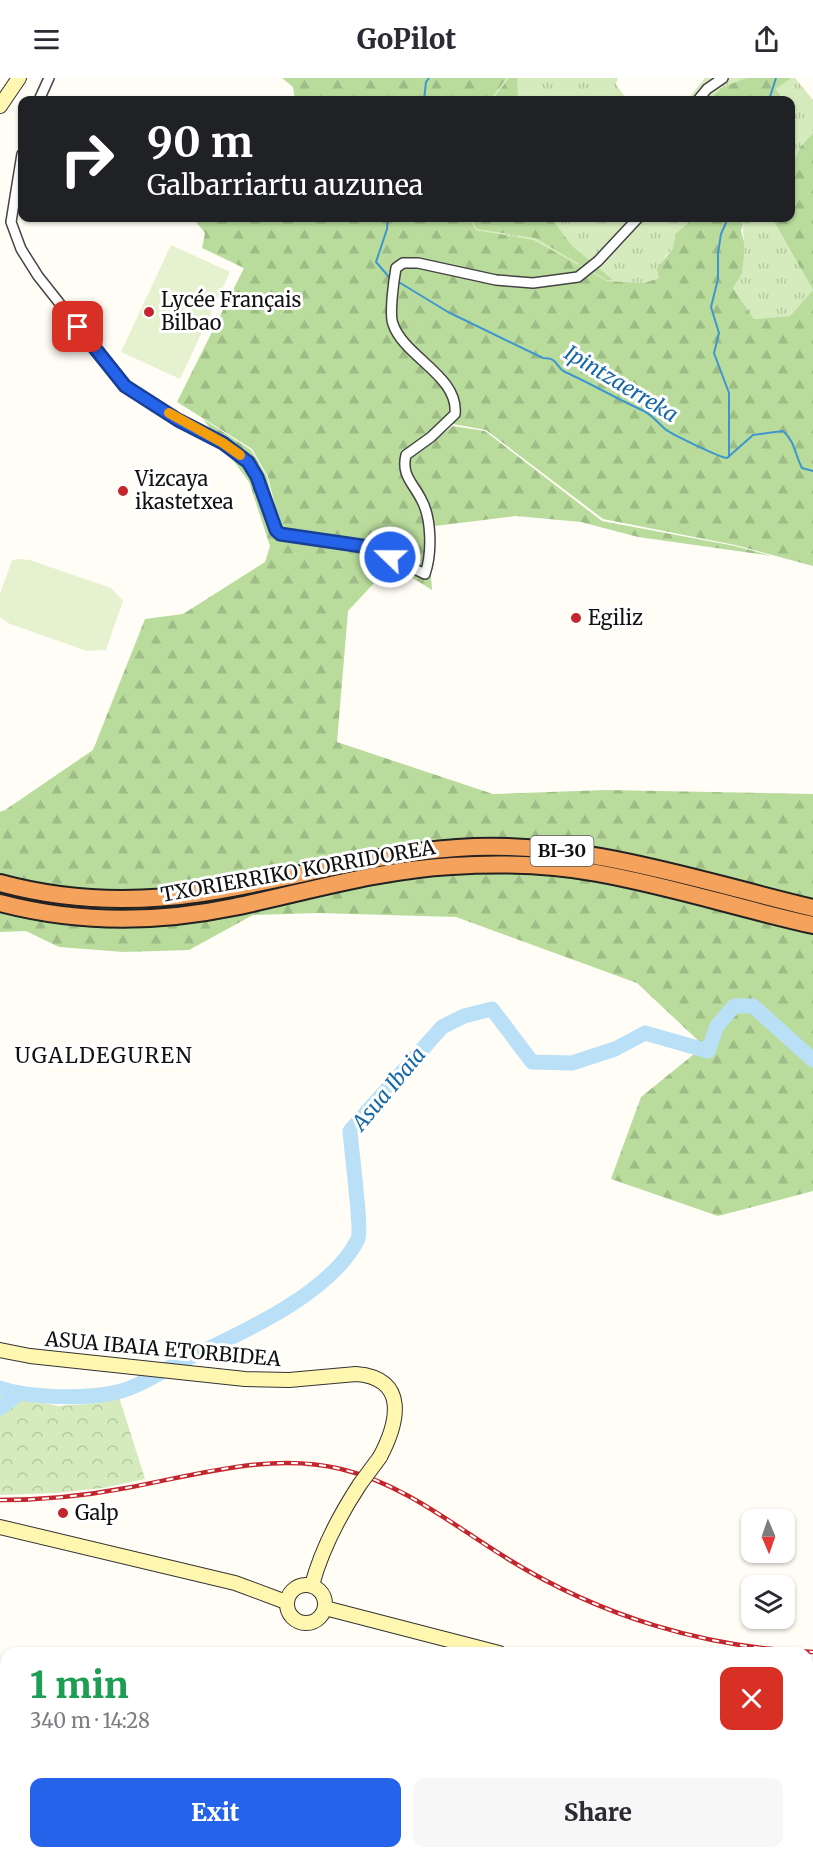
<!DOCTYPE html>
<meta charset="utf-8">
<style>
:root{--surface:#fff;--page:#f7f7f7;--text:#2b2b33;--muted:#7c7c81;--accent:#2563eb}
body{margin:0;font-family:Merriweather,serif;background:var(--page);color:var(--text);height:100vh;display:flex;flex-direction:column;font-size:22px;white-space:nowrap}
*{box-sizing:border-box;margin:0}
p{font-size:20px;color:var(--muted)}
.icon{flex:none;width:33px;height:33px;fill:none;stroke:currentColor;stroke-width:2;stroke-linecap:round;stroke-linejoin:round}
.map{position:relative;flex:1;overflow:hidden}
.details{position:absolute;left:0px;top:1569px;width:813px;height:212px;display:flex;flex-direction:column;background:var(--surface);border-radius:18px 18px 0 0;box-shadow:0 2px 4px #0004}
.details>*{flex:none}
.top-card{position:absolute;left:18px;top:18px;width:777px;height:126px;border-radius:12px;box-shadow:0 2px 4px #0004;background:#202124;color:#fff;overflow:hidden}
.needle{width:39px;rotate:178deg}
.fabs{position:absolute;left:741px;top:1431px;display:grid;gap:12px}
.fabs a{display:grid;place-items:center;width:54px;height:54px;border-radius:12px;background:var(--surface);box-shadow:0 2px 4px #0004;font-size:30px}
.pin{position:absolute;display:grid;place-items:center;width:51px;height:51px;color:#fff;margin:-26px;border-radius:12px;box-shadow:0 3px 9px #0006}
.me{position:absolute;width:66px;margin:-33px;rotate:292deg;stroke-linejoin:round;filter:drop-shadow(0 0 4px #0008)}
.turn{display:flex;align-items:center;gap:21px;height:126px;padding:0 30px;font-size:27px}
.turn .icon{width:78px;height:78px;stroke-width:2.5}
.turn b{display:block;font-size:42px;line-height:51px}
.round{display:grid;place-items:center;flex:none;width:63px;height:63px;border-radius:12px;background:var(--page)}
.head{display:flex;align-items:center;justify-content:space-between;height:102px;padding:0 30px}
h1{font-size:36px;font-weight:800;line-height:45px;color:#1e9e55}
.cta{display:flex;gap:12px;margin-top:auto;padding:12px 30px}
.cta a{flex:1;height:69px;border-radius:12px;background:var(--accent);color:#fff;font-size:24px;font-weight:800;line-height:69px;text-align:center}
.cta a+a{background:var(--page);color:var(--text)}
header{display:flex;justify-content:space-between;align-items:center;height:78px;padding:0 30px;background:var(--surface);font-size:27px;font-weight:800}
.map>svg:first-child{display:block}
.grass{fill:url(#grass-tufts)}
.forest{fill:url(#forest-firs)}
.park{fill:url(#park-crowns)}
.pitch{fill:#e6f2cf}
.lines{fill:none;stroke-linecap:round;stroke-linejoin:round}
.stream{stroke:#3f96cf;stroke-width:2}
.river{stroke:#b9e0f7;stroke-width:15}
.street-casing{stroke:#444;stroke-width:12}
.secondary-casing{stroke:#333;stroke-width:16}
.highway-casing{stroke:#222;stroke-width:20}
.street{stroke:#fff;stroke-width:9}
.secondary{stroke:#fff6b0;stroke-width:14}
.highway{stroke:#f5a25d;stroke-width:16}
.rail-casing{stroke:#c4262e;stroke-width:4.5}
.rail{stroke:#fff;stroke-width:2;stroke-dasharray:7;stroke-linecap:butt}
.secondary-bridge-casing{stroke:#333;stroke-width:16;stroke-linecap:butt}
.secondary-bridge{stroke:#fff6b0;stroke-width:14}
.route-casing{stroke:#184099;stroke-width:15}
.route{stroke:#2563eb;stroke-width:10}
.slow{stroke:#f59e0b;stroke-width:10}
.poi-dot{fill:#c4262e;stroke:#fff;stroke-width:2}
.labels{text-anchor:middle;stroke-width:6;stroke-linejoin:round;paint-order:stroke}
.shield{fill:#fff;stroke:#585858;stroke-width:1.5}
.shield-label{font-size:18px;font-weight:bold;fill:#111}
.poi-label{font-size:20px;fill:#111;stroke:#fff;text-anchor:start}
.street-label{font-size:20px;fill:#111;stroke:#fff}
.water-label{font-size:21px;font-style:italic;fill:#1768a6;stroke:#fff}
.neighbourhood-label{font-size:21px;letter-spacing:1.5px;fill:#111;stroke:#fff}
</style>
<header><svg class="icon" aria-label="menu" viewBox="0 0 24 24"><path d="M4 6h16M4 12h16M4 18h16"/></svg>GoPilot<svg class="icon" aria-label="share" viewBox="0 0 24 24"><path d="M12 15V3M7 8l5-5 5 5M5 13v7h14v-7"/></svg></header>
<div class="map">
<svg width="813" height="1780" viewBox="0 0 813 1780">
<defs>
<pattern id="grass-tufts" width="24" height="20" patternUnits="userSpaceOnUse" patternTransform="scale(1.5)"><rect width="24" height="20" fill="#d5ebbd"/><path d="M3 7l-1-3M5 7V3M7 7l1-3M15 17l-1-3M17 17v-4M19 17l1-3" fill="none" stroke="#b6c8a1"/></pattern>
<pattern id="forest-firs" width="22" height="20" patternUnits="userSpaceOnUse" patternTransform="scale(1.5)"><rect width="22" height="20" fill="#b9dc9c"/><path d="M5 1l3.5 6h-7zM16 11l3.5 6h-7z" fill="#9ebc85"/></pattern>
<pattern id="park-crowns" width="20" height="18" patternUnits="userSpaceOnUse" patternTransform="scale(1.5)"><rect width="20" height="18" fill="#d5ebbd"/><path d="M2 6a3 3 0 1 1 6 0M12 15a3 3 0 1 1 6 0" fill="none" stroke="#b6c8a1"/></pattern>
</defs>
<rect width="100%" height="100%" fill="#fffdf5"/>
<g class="grass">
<polygon points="507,0 618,0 616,6 627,22 490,22"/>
<polygon points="705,0 746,0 721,10 709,22 687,22"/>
<polygon points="790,0 795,0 813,22 813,55 800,69 791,90 790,22 783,22 776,11"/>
<polygon points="469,140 690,140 687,146 675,156 673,170 665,179 659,200 644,205 607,203 534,162 476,152"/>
<path d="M745,140H772L813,212L790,238L754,241L733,210C741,196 745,184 744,168C744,154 741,154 745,140Z"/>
<polygon points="0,1584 6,1584 6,1727 0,1724"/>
<polygon points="518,1774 530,1780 122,1780 110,1775"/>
</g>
<g class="forest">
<polygon points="282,0 507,0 490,22 295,22 293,9"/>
<polygon points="509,0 517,0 518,22 492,22"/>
<polygon points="746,0 790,0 790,1 776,11 783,22 709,22 721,10"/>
<polygon points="813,55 813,488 735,467 603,441 486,352 453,346 404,383 419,422 429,471 432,512 398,491 360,473 281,452 268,399 252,371 177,324 244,190 202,170 205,155 193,140 469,140 476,152 534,162 607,203 644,205 659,200 657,191 673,170 675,156 687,146 690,140 745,140 741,153 744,164 744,179 742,195 733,210 754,241 790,238 813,212 772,140 790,140 791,90 800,69"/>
<polygon points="470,140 551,140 572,168 613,202 607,202 535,160 477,151"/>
<polygon points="203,341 251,372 267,399 280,453 360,474 390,488 348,533 337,664 493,716 606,712 813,716 813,1113 718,1138 611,1101 641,1019 704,968 637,905 456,839 318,835 253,837 189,872 124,874 59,869 26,853 0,854 0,734 5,732 93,672 145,541 183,536 265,484 270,468 249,404"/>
<polygon points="453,348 485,353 602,443 735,468 772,478 638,459 581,444 516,438 427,449 420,422 405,384"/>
</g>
<polygon class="park" points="0,1317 59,1328 88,1326 119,1319 145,1401 103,1410 56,1415 0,1417"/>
<g class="pitch">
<polygon points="171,167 230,194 180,301 121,274"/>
<polygon points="20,481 30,482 111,510 123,523 106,572 87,573 10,546 0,539 0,516 12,482"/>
</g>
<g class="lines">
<g class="stream">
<polyline points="424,22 426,4 429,0"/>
<polyline points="769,22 776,0"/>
<polyline points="388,140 387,151 376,184 389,199"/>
<polyline points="728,140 721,156 718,175 718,201 711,229 719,255 714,275 729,315 729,379"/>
<path d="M397,203L448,234L543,280C559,280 555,289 565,294C592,306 617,321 644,333C652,337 658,345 665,351C671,356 721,380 727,380L753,357L783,353C795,363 795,377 802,390L813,393"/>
</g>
<g class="river">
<path d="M0,1310C29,1320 91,1322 121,1313C140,1308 161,1294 178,1285C234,1258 330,1218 358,1161C362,1152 351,1069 350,1053L442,949L464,938L492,931L532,984L572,985L615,971L645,955L708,973L717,948L734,928H753L813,982"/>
<polyline points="0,1330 20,1315"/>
</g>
<g class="street-casing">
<g id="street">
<polyline points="39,22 49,0"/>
<polyline points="698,22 707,11 723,0"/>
<path d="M22,76L11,144L21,171L38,198L125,308L178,342L223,365L248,384L257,399L266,421L276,452L280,456L369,469L425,496C432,476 432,440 421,421C413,405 401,397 406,377L431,359L455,336C459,298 404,279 393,246C389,236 394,201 396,190L403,185H418L496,202L533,205L578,199L598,183L638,140"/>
</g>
</g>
<g class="secondary-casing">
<g id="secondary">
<polyline points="0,28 19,0"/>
<path d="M0,1272L30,1278L245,1301L289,1302L356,1296C409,1300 398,1345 380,1379"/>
<polyline points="0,1449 235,1505 286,1524"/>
<circle cx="306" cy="1526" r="19"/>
<path d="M312,1507C322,1470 339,1438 360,1406"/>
<polyline points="325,1530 499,1575"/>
<polyline points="807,1658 813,1660"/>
</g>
</g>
<g class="highway-casing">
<g id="highway">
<path d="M0,805C66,823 135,825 202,815C288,802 370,776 457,770C580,761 695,802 813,830"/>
<path d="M0,825C76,845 157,845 234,829C306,814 378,792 452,788C500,785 549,786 597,795C670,808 741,831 813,847"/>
</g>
</g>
<use href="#street" class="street"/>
<use href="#secondary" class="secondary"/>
<use href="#highway" class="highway"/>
<g class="rail-casing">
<path id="rail" d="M0,1422C43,1422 84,1418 126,1410C197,1397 270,1374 341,1391C404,1406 454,1448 508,1481C600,1538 705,1570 813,1574"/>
</g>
<use href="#rail" class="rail"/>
<g class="secondary-bridge-casing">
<polyline id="secondary-bridge" points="360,1406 380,1379"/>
</g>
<use href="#secondary-bridge" class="secondary-bridge"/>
</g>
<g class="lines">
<g class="route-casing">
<polyline id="route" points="78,249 125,308 178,342 223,365 248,384 257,399 276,452 280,456 369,469 390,479"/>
</g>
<use href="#route" class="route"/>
<polyline class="slow" points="169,335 223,365 240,377"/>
</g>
<g class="poi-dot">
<circle cx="149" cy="234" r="6"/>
<circle cx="123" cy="413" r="6"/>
<circle cx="576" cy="540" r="6"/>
<circle cx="63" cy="1435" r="6"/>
</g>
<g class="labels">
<rect class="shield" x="530.5" y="758" width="63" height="30" rx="4.5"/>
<g class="shield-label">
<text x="562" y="779">BI-30</text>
</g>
<g class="poi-label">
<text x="161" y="229">Lycée Français<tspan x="161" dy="23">Bilbao</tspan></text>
<text x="135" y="408">Vizcaya<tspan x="135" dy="23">ikastetxea</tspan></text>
<text x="588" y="547">Egiliz</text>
<text x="75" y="1442">Galp</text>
</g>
<g class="street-label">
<text transform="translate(298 793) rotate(-10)" y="7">TXORIERRIKO KORRIDOREA</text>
<text transform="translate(163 1271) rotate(5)" y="7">ASUA IBAIA ETORBIDEA</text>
</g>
<g class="water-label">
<text transform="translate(621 306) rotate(31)" y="7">Ipintzaerreka</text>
<text transform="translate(389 1011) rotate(-50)" y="7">Asua Ibaia</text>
</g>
<g class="neighbourhood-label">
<text x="104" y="985">UGALDEGUREN</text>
</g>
</g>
</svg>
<div class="fabs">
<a><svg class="needle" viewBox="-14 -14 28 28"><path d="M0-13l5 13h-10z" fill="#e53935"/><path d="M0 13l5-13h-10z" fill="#7c7c81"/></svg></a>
<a><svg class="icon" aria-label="layers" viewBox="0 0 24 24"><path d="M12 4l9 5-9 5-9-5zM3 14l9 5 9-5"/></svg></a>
</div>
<div class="pin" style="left:78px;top:249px;background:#d93025"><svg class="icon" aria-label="arrive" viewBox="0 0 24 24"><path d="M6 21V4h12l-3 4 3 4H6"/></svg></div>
<svg class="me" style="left:390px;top:479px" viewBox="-20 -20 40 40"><circle r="17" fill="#2563eb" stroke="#fff" stroke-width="3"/><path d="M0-11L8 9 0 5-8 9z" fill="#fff"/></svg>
<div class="top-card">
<div class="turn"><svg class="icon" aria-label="right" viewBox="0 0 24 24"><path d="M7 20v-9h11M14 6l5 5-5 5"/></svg><div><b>90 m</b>Galbarriartu auzunea</div></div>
</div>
<section class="details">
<div class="head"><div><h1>1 min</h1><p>340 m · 14:28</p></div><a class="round" style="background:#d93025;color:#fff"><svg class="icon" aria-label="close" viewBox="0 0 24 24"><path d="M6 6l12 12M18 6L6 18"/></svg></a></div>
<div class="cta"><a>Exit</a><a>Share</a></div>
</section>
</div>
